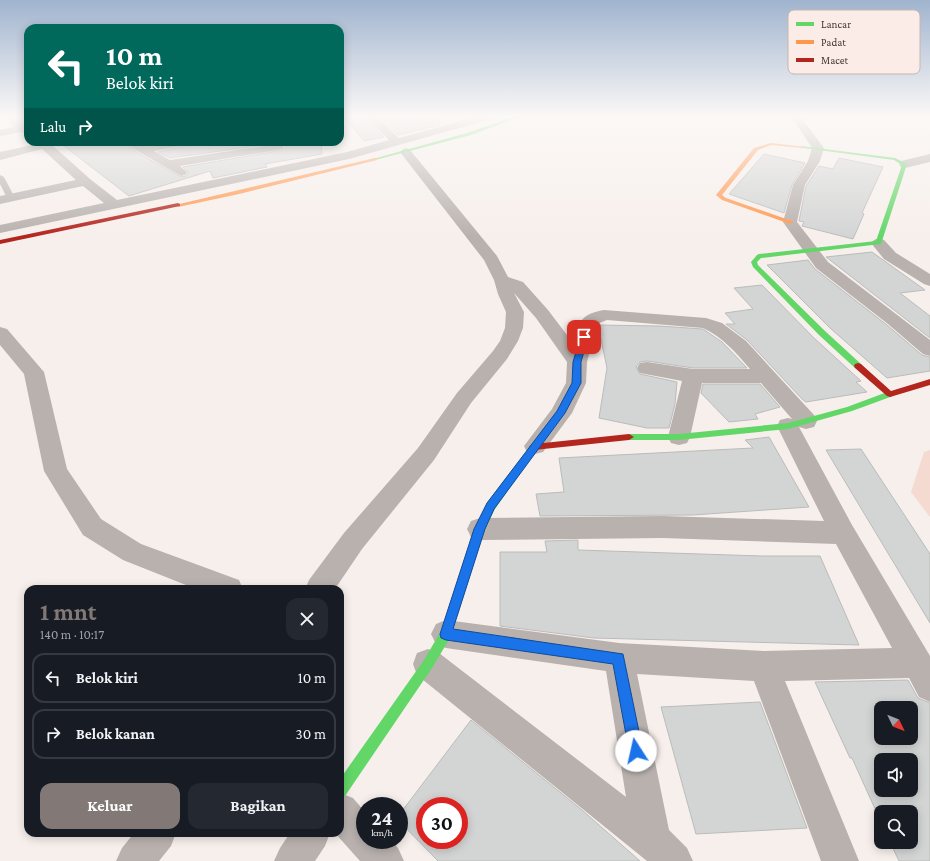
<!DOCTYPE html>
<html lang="id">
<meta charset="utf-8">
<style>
:root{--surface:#171b24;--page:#242831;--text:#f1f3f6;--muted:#9ea1a6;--line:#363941;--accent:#827875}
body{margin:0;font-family:"Crimson Pro",serif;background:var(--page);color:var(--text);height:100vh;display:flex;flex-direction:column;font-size:15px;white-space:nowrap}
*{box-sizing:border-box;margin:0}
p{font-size:13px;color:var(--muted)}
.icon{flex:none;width:22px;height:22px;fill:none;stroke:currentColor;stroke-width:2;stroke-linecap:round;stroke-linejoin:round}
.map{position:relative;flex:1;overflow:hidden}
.panel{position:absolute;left:24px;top:585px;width:320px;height:252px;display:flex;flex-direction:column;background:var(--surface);border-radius:12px;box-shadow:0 2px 10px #0003}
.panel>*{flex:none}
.banner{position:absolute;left:24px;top:24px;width:320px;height:122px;border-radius:12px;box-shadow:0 2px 10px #0003;background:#00695c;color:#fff;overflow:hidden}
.needle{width:26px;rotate:133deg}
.fabs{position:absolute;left:874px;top:701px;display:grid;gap:8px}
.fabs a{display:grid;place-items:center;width:44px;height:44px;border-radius:8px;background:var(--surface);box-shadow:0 2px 10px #0003;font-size:20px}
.speed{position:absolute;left:356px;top:797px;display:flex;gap:8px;font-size:20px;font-weight:700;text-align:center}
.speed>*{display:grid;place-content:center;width:52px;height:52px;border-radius:50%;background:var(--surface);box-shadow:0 2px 10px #0003;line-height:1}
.speed small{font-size:10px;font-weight:400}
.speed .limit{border:6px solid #d22;background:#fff;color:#111}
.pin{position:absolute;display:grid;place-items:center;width:34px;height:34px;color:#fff;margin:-17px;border-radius:8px;box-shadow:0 2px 6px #0006}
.me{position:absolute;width:44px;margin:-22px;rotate:350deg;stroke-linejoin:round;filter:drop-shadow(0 0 3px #0008)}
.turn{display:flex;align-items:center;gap:14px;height:84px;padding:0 16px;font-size:18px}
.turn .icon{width:52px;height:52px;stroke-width:2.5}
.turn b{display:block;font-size:28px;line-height:34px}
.then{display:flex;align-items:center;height:38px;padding:0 16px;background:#0003;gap:8px;font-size:15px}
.round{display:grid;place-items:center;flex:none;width:42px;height:42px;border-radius:12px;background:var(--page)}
.overview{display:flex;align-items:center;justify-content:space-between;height:68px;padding:0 16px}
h1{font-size:24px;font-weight:700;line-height:30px;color:var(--accent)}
.button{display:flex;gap:8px;margin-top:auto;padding:8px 16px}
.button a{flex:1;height:46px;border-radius:12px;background:var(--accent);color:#fff;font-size:16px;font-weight:700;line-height:46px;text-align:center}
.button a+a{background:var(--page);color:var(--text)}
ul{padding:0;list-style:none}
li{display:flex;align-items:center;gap:12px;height:50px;margin:0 8px 6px;padding:0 8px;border:2px solid var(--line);border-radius:12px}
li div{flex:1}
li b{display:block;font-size:15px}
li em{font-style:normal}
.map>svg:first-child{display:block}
.green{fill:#f4dad1}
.building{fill:#d3d5d4;stroke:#babcbb;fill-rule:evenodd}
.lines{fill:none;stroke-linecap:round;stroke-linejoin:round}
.lane{fill:#b8b1ae;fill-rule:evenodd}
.street{fill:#b8b1ae;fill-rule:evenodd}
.fast{fill:#63d668;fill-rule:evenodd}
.slow{fill:#ff974d;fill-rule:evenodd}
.jam{fill:#b3261e;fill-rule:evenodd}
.route{fill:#1a73e8;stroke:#114b97}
.key{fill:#fcece7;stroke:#c4b6b2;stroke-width:1}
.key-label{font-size:11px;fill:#433835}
</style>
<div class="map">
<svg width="930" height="861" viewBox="0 0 930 861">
<rect width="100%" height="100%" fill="#f7efec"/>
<polygon class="green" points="930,450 930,517 911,492 924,452"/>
<g class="building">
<polygon points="343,116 364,116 384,137 364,141"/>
<polygon points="378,116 439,116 440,125 398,135"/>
<polygon points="59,142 123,142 138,153 181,177 186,176 188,172 183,167 278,151 283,150 286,147 283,144 278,143 170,158 158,152 191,145 194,142 321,142 322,154 265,164 267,167 213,178 210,171 129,196"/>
<polygon points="764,154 805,163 792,185 784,213 729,194"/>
<polygon points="839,158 883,167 862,213 864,214 853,239 802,226 804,222 799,221 806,186 819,166 833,169"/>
<polygon points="872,252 925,290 900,293 930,316 930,338 826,257"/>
<polygon points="808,260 815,269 887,325 922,355 930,357 930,371 887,378 830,328 767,265"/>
<polygon points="762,285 814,338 861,381 856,382 867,392 806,402 803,400 747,340 726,324 735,324 725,313 753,309 734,288"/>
<polygon points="598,325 659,326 703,329 722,342 747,368 693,368 647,361 640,362 636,367 640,374 677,382 675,404 669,428 647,428 599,418 607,368"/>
<polygon points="703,384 760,384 780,407 755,414 758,419 729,422 701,393"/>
<polygon points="769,437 809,507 693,515 540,516 536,494 564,492 559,458 753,448 745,440"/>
<polygon points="861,449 930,554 930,623 826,450"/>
<polygon points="578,540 578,550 762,556 820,556 859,645 594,638 500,626 500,552 547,552 545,541"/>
<path d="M908,680L918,698L930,703V861H899L890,842H911V812H881V822L852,758H850L815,682ZM881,708H911V738H881ZM881,760H911V790H881Z"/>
<polygon points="760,702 807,828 696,834 661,707"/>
<path d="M471,720L582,810L640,861H438L399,821V815ZM425,806H459V840H425Z"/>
</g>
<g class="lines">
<polygon class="lane" points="0,175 4,177 15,198 14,200 8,200 0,184"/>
<g class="street">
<polygon points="6,116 16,116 28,127 28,135 21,132 0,136 0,130 14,127"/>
<polygon points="365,116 376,116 399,138 479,116 496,116 495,118 477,123 349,159 0,233 0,225 104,203 83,186 0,204 0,196 76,180 42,149 0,160 0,152 37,144 35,142 50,143 90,179 117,200 347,152 389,140"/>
<polygon points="789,116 800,116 824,148 820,161 805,185 797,222 828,262 930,340 930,356 923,354 888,324 816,268 783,222 793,185 808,161 812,148 797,125"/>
<polygon points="124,142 138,142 145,146 168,142 193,142 191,144 187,145 154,151 170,160 278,144 282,145 284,147 282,149 278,150 180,166 187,172 185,175 181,176 139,152"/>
<path d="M406,148L410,150L497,256L508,277L523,282L548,310L573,343C579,321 581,314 604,310L706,318L722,323L746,341L814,415L817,421L814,427L806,429L799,427L852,525L930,656V702L919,697L909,678L785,681L859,861H821L754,681L637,674L669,830L687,848L693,861H647L417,675L413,664L417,653L428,649L439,653L626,797L606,671L446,648L436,644L431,634L436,624L446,620L619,643L764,651L892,648L836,544L663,538L480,540L471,537L467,529L471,521L480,518L663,516L824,521L777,426L780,420L788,418L792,419L761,383H702L690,437L687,443L679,445L671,443L668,437L682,381L640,373L637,368L640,363L647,362L693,369H750C736,353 723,337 703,328L607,320L597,324L587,362L586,383L572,413L543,452L535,454L527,452L524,446L552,409L566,383L567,362L536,318L514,293L524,312L523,328L518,341L507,359L471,403L434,460L362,549L335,589H305L309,580L344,533L418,448L457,393L493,351L500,341L505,328L506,312L498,294L494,280L484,260L400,152L402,150Z"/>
<polygon points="930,154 930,162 905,168 901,167 899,164 901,161"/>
<polygon points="879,238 884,240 896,253 930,274 930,286 924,284 884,259 871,243 874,240"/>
<polygon points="0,327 7,329 44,372 67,469 101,519 141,544 239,580 243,589 196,589 123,560 83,535 44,471 24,374 0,345"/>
<polygon points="340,793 353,798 365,812 365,840 391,840 398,848 404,861 360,861 335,833 340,833"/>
<polygon points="134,833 176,833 171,846 159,861 116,861 122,848"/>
<polygon points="290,833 330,833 325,846 315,861 274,861 280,848"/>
</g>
<g class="fast">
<polygon points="516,116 523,116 471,135 375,160 373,159 467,133"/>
<polygon points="801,146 895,158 907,164 881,244 761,258 757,262 758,265 825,331 861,364 862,366 861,368 855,368 819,335 753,267 751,262 757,255 759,254 876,241 902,165 894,160 803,148 801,148"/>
<polygon points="890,391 893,392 894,394 893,396 852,411 788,429 679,440 629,440 624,437 629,434 679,434 788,423 847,407"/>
<polygon points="534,444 537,445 539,447 537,449 495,509 485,529 450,638 432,668 345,796 340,798 340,779 424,660 441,631 475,529 487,503 531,445"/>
</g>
<g class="slow">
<polygon points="771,143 805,147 803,148 771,145 758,150 722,195 726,198 792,221 793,222 790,224 722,200 716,195 754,148"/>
<polygon points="375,158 377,158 377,160 239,194 178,207 175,205"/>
</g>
<g class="jam">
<polygon points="178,203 180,204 180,206 0,244 0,240"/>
<polygon points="858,363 861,364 891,391 930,379 930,385 890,397 887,396 855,368 854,366 855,364"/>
<polygon points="629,434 634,437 629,440 534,450 531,449 529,447 531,445 534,444"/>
</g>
</g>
<linearGradient id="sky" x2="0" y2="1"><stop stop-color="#a0b4cf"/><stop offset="0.49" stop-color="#fbf8f6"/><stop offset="1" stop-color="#fbf8f6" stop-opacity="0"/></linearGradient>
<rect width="930" height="237" fill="url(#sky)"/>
<polygon class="route" points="581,335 587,335 588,337 581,362 581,383 565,413 494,509 485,529 453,629 623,654 643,751 641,756 636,758 631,756 629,751 613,664 446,640 441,638 440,634 474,529 487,503 557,411 572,383 573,362"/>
<rect x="788" y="10" width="132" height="64" rx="6" class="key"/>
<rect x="796" y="22" width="18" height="4" fill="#63d668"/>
<rect x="796" y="40" width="18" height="4" fill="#ff974d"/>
<rect x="796" y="58" width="18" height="4" fill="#b3261e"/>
<g class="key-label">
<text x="821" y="28">Lancar</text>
<text x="821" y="46">Padat</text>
<text x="821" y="64">Macet</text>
</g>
</svg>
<div class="fabs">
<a><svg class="needle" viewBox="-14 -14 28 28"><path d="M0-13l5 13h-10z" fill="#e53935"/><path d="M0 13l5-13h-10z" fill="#9ea1a6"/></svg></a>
<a><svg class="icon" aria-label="sound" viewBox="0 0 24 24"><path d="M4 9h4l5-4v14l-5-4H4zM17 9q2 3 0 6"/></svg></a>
<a><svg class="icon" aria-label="search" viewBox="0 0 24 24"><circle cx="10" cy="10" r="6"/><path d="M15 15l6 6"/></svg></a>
</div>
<div class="speed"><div>24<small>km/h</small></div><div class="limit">30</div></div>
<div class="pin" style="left:584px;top:337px;background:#d93025"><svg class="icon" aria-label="arrive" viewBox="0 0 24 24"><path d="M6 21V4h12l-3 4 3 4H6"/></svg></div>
<svg class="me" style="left:636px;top:751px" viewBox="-20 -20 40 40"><circle r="19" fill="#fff"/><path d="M0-13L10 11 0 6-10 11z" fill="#1a73e8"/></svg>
<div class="banner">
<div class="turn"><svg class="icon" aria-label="left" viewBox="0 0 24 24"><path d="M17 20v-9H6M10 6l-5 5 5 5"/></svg><div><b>10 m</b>Belok kiri</div></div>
<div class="then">Lalu<svg class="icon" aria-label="right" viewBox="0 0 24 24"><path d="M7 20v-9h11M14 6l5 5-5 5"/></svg></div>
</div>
<section class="panel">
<div class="overview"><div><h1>1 mnt</h1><p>140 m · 10:17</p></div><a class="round"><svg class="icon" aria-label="close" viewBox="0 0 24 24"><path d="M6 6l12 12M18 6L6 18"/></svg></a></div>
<ul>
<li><svg class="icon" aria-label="left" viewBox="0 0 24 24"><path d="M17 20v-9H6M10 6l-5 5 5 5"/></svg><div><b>Belok kiri</b></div><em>10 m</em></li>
<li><svg class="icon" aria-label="right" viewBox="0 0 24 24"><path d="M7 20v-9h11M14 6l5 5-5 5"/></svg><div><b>Belok kanan</b></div><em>30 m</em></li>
</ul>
<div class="button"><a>Keluar</a><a>Bagikan</a></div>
</section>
</div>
